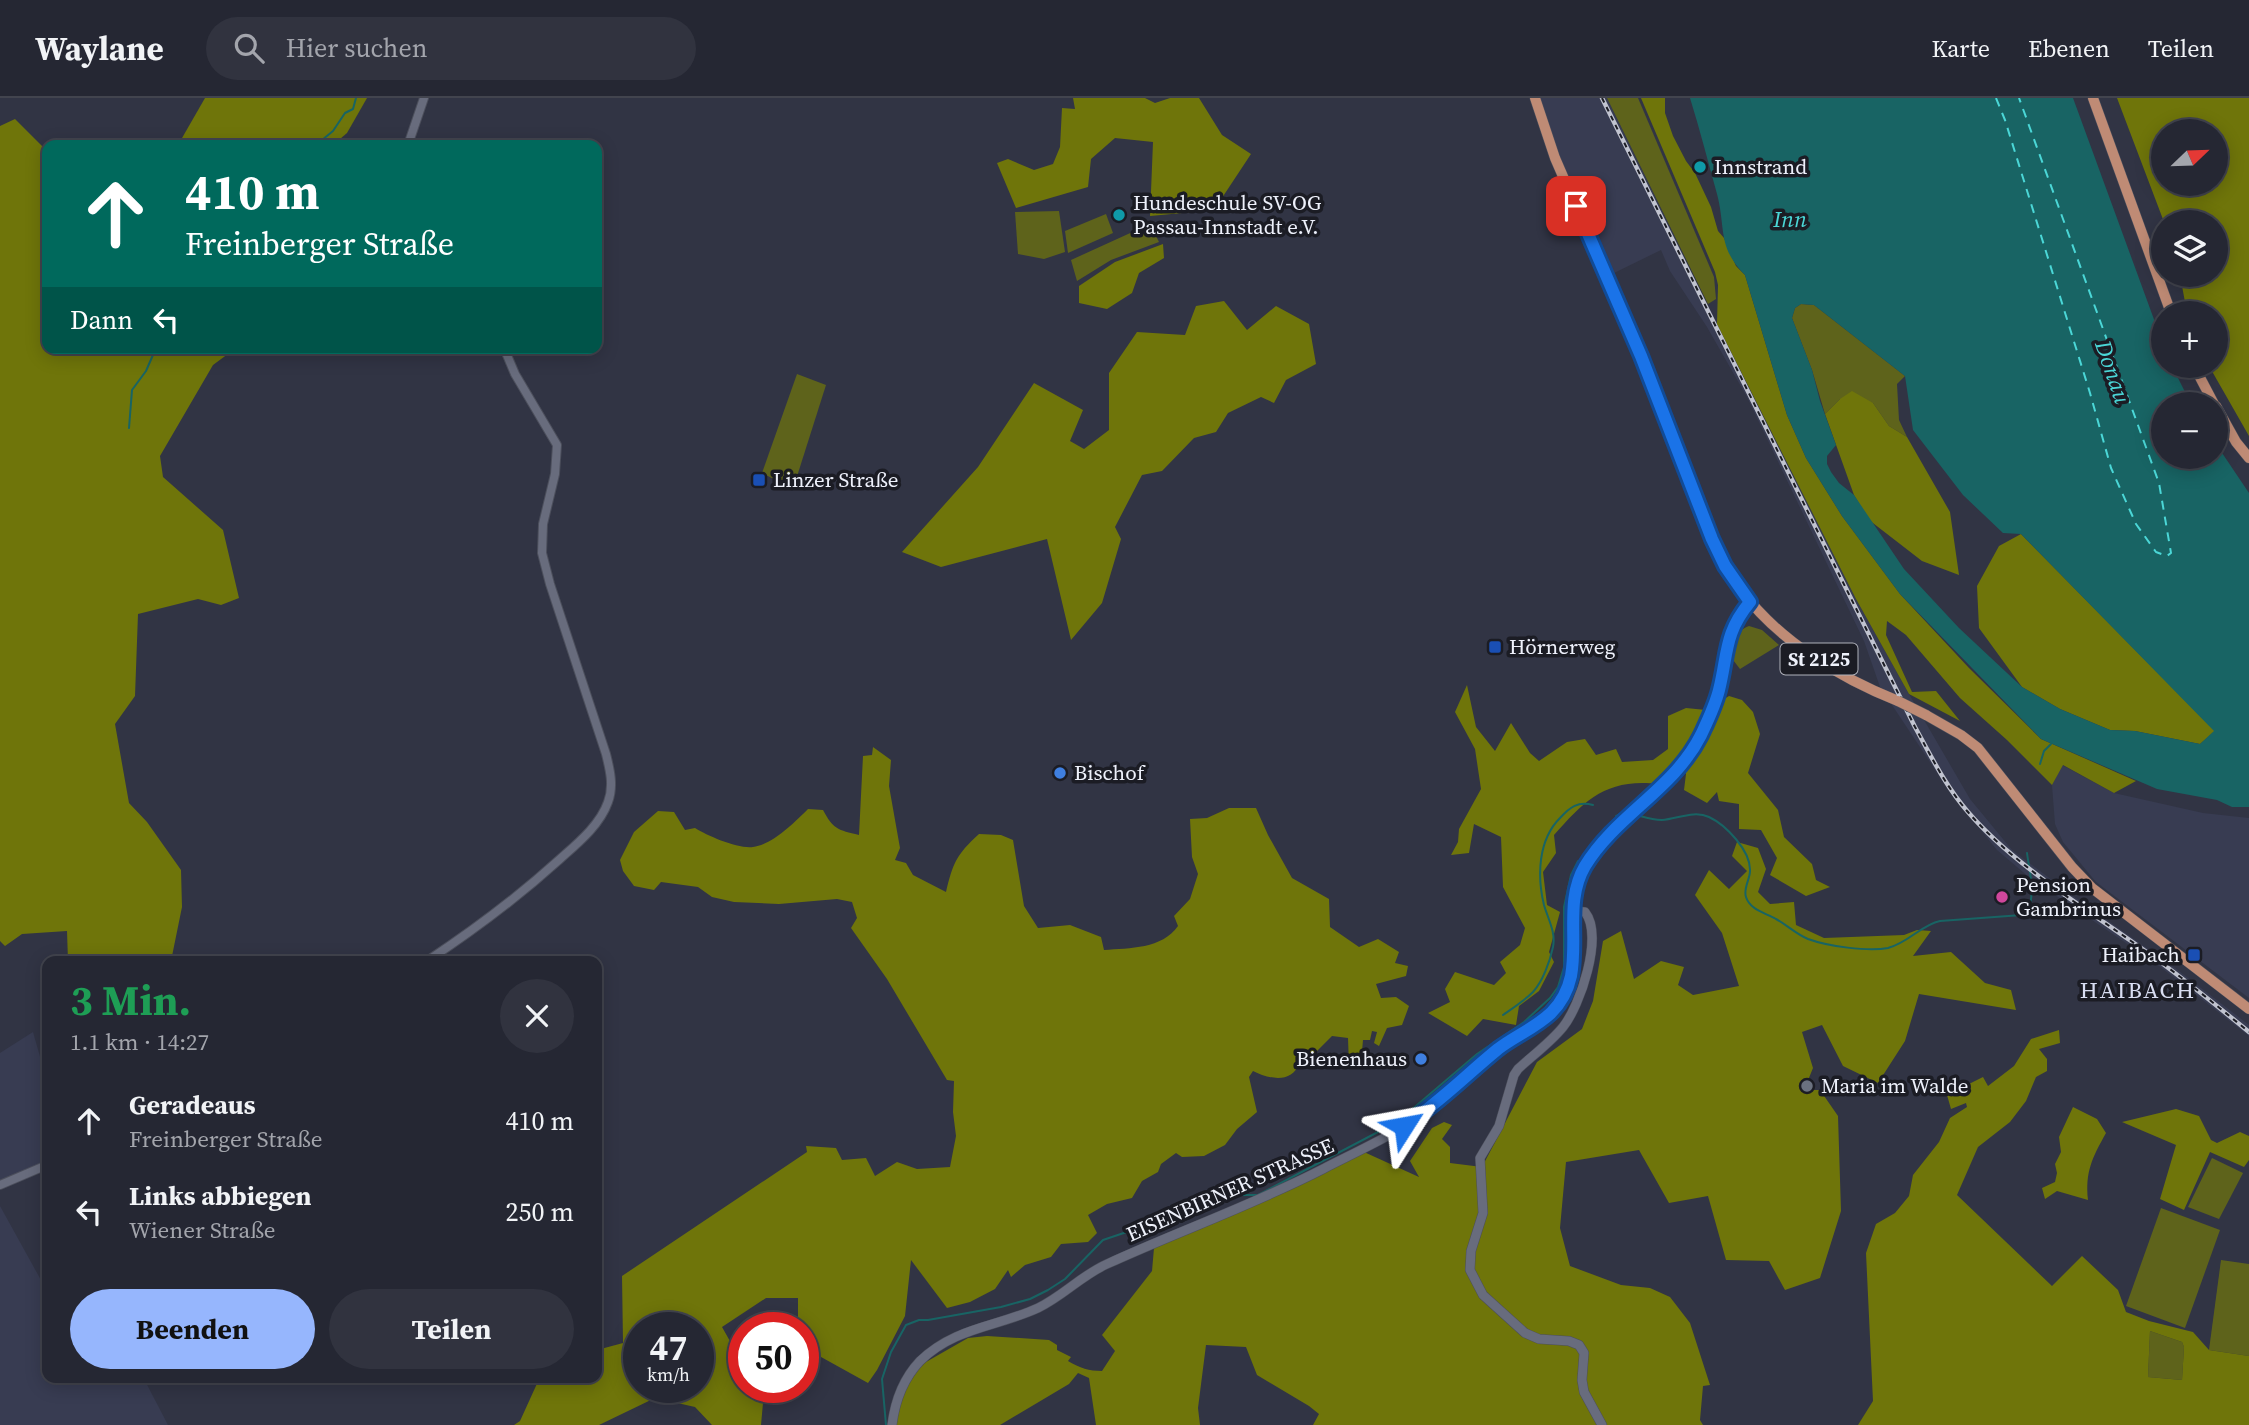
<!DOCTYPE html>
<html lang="de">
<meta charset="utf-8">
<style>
:root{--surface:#252733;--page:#31333f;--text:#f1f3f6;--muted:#a3a5ac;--line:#42444e;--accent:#96b6fd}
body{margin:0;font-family:"Source Serif 4",serif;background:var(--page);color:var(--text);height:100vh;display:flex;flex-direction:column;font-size:26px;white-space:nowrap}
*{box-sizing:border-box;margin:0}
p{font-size:23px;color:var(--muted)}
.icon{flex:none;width:38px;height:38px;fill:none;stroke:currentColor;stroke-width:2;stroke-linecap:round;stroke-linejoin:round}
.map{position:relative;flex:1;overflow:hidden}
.details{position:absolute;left:42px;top:858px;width:560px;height:427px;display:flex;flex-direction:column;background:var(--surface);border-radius:14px;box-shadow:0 4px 18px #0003,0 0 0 2px var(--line)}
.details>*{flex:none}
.top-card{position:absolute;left:42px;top:42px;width:560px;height:214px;border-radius:14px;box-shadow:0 4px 18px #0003,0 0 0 2px var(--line);background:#00695c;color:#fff;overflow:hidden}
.needle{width:46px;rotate:67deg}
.tools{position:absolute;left:2151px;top:21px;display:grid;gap:14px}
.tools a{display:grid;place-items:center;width:77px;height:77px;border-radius:50%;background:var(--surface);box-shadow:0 4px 18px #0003,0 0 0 2px var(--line);font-size:35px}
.speed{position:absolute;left:623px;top:1214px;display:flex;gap:14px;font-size:35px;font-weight:700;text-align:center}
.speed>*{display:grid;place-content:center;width:91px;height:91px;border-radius:50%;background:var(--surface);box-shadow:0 4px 18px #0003,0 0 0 2px var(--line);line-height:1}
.speed small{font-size:18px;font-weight:400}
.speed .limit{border:10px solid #d22;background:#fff;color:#111}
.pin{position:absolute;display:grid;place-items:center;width:60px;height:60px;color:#fff;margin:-30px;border-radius:14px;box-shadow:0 4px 10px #0006}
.me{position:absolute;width:77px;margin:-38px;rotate:56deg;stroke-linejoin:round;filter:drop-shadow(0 0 5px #0008)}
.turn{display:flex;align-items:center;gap:24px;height:147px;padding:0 28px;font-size:32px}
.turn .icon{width:91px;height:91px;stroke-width:2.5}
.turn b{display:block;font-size:49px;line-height:60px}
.then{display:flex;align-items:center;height:66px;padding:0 28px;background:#0003;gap:14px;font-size:26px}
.round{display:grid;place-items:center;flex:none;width:74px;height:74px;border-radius:37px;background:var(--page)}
.summary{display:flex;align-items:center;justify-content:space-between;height:119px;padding:0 28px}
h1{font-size:42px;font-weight:700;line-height:52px;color:#1e9e55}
.cta{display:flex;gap:14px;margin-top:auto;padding:14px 28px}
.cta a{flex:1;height:80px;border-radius:42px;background:var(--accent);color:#111;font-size:28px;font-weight:700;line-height:80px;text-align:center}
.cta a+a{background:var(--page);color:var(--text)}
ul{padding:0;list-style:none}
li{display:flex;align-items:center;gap:21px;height:91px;padding:0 28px}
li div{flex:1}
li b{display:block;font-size:26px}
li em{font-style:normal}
header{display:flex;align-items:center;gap:42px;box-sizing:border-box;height:98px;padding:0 35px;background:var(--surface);border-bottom:2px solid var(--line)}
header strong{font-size:33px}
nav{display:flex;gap:38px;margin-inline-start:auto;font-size:24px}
.search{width:490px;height:63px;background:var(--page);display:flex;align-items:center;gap:18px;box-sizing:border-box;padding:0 24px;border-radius:38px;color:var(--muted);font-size:26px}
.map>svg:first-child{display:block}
.built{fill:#383c52}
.green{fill:#5e631b}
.forest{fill:#6f750a;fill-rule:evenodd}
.water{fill:#186464;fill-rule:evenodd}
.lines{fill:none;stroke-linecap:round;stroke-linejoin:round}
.stream{stroke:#186464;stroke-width:2}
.ferry{stroke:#4bd7d7;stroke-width:2;stroke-dasharray:9 7;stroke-linecap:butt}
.tertiary-casing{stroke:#4c4f5c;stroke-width:10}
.secondary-casing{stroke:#4c4f5c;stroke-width:10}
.primary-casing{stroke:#4c4f5c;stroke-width:11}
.tertiary{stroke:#686c7d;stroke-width:8}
.secondary{stroke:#686c7d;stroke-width:9}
.primary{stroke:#bf8b75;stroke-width:10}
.rail-casing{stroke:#c0c3cf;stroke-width:4.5}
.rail{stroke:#1b1c24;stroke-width:2;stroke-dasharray:5;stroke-linecap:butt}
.primary-bridge-casing{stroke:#4c4f5c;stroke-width:11;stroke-linecap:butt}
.primary-bridge{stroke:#bf8b75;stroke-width:10}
.route-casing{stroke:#114b97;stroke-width:18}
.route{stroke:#1a73e8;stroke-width:12}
.culture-dot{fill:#0f9aa8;stroke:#1b1c24;stroke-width:2.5}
.transit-dot{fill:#1a4fb4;stroke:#1b1c24;stroke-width:2.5}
.shop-dot{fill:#3f7fe0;stroke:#1b1c24;stroke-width:2.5}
.hotel-dot{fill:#d1479c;stroke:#1b1c24;stroke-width:2.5}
.worship-dot{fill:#6b7280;stroke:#1b1c24;stroke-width:2.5}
.labels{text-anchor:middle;stroke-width:7;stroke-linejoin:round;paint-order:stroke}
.shield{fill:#1b1c24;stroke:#afb1ba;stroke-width:2}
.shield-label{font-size:19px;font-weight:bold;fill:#eef1fb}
.poi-label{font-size:21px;fill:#eef1fb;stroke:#1b1c24;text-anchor:start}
.street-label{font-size:21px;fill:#eef1fb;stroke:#1b1c24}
.water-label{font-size:23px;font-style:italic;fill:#4bd7d7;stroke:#1b1c24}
.neighbourhood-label{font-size:23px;letter-spacing:2px;fill:#d9def2;stroke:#1b1c24}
</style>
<header>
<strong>Waylane</strong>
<div class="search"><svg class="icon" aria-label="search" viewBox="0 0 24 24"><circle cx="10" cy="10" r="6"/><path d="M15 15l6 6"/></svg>Hier suchen</div>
<nav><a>Karte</a><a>Ebenen</a><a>Teilen</a></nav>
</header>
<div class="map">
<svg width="2249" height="1327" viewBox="0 0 2249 1327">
<rect width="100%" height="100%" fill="#313444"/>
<g class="built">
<polygon points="1540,0 1607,0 1717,226 1856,501 1909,596 1970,701 2012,752 2073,798 2175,870 2249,927 2249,938 2154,864 2030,780 1997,752 1950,694 1880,589 1864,543 1747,299 1707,229 1670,173 1661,152 1612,176 1556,51"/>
<polygon points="2062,667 2114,695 2203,715 2249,720 2249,900 2096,784 2063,744 2055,726 2052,687"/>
<polygon points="33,934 47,983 47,1063 0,1088 0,955"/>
<polygon points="0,1108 47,1193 47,1279 143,1279 168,1327 0,1327"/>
</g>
<g class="green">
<polygon points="1607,0 1638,0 1714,179 1716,201 1708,206"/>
<polygon points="1059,113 1065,154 1044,161 1018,156 1015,114"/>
<polygon points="1106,116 1113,135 1068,155 1065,133"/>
<polygon points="1150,126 1159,144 1111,162 1077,183 1071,162"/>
<polygon points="1801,206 1814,207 1905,278 1897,286 1899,322 1907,339 1889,328 1873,305 1840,301 1825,316 1812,272 1792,220 1795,210"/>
<polygon points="797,276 826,287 793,391 762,375"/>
<path d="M1749,528L1762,532L1779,547L1740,571L1730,558C1733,545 1735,533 1749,528Z"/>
<polygon points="2212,1060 2243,1075 2219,1121 2188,1109"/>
<polygon points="2161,1110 2220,1132 2185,1230 2126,1208"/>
<polygon points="2221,1162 2249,1166 2249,1258 2209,1252"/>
<polygon points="2150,1233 2182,1244 2184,1249 2182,1282 2148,1279"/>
</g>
<g class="forest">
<polygon points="205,0 367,0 347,35 333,47 178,47"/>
<polygon points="1073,0 1145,0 1155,5 1170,0 1199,0 1222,37 1251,56 1214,112 1150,118 1153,44 1115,40 1091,61 1088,89 1016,110 997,65 1008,61 1034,72 1053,66 1060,49 1062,10 1075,11"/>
<polygon points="1641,0 1665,0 1665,15 1673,38 1686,63 1695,75 1711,109 1718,133 1724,140 1736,168 1745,177 1787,317 1806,360 1842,418 1900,496 1969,570 2041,641 2136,683 2114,695 2063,667 2052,687 2007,642 1960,600 1906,537 1887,523 1886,537 1912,594 1936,593 1960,623 1909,596 1856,501 1717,226 1718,187 1715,174"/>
<path d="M2117,0H2249V338L2209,268H2216V215H2187L2180,177H2216V124H2164ZM2163,33H2216V86H2163Z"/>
<polygon points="15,21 47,53 47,250 236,250 213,267 160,358 163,379 223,432 239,500 221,507 198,501 138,516 135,598 115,626 129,705 147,724 181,772 182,809 171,863 68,863 67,833 22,836 5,848 0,843 0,28"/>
<polygon points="1163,146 1164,160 1139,175 1132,195 1107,211 1079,205 1079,188 1115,164"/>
<polygon points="1224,203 1247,232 1276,208 1309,226 1316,266 1286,282 1274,305 1261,299 1228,315 1216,334 1194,340 1162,373 1142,377 1115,429 1121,441 1102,505 1071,542 1047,441 941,469 902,454 978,369 1034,285 1083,312 1070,343 1084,351 1109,332 1109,275 1137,234 1185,237 1196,208"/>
<polygon points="1852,293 1873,305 1889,328 1907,339 1950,414 1959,477 1922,463 1869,422 1854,397 1825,316 1840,301"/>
<polygon points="2021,436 2215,633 2200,646 2135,633 2110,632 2060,611 2022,589 1979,530 1977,488 1999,448"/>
<path d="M1467,587L1476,629L1495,653L1511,625L1530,655L1539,663L1567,644L1585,641L1596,657L1616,651L1622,664L1653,662L1668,651V618L1686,610L1706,612L1729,598L1742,602L1753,614L1760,636L1748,675L1778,712L1784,739L1812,766L1816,782L1830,789L1806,798L1770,777L1777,760L1761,732L1739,731V706L1719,703L1717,694L1707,705L1684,692L1686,676L1681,666L1659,686C1607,680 1586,701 1554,737L1556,755L1543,774L1547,807L1560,814L1549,854L1554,864L1539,893L1519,908L1516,927L1483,921L1467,938L1428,915L1450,904L1445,891L1455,874L1494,887L1506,875L1500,864L1520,847L1525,830L1503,789L1501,739L1474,726L1469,755L1451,757L1458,744L1459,731L1481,691L1475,651L1455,614Z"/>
<path d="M873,649L891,662L889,688L900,750L895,762L906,765L913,777L946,794C953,765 956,757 979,736L1001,737L1013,742L1024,808L1038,830L1070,827L1101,839L1104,852C1130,850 1162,851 1178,828L1174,818L1190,801L1198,776L1192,759L1190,721L1207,720L1229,710H1256L1268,737L1292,780L1329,801L1330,829L1359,849L1378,841L1399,854L1395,865L1408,868L1406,878L1376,886L1381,900L1396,899L1409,908L1402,927L1387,930L1379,948L1374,945L1377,934L1372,933L1370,942H1363L1361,965L1349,968L1348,940L1332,938L1309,961L1299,965C1293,986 1268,981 1253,973L1249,979L1257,1014L1237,1031L1225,1047L1204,1058L1182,1059L1176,1055L1161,1066L1158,1074L1142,1083L1132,1100L1107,1106L1088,1117L1097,1135L1088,1144L1061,1146L1051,1159L1025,1167L1011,1179L1008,1172L995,1191L970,1204L947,1210L911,1162L905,1218L877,1272L868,1285L803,1249V1230H798V1200H766L722,1229L744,1268V1290H755L763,1305L761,1327H712L695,1309L655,1300L599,1327H514L520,1323L540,1279H597V1252L623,1245L622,1178L807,1054L806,1048L836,1050L842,1062L866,1060L875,1078L897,1064L917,1071L950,1069L956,1038L953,1014L954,983L947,982L887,881L851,830L857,820L852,804L837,801L779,806L734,804L712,799L698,789L661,784L654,792L634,788L623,773L620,762L634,734L658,713L674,714L685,732L695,730C708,738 738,751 753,749C772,747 795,724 808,711L823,712C833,731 838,732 859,737L863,658L872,657ZM698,1230V1290H639V1230Z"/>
<path d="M1737,744L1758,750L1766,771L1758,794L1770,806L1794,804L1796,827L1824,840L1904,837L1917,832L1931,833L1913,858L1951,854L1985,885L2011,892L2016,912L1919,896L1905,943L1878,985L1843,968L1822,927L1802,934L1813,970L1804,992H1820L1838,1018L1841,1113L1820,1180L1785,1192L1769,1163L1726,1162L1708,1098L1669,1105L1639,1052L1566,1064L1560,1130L1570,1168L1621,1187L1650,1190L1670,1199L1690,1225L1710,1287L1703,1288L1700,1322L1703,1327H1313L1319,1316L1309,1308L1257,1277L1246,1249L1206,1247L1198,1310L1200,1327H1096L1089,1280L1078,1275L1069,1286L1000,1327H895L904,1293L919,1270L926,1264L968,1240L987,1238L1049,1242L1057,1247V1252L1071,1259L1068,1263C1080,1270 1089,1273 1102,1273L1115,1253L1102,1237L1152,1173L1154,1150L1364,1054L1419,1079L1410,1063L1432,1030L1444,1024L1452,1027L1442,1041L1450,1049V1065L1482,1069L1537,964L1582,931L1593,903L1603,843L1621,833L1634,881L1661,863L1684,869L1678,887L1693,897L1739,888L1722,835L1695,797L1709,772L1729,791L1747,773L1732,758Z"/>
<path d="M2059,932L2060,945L2039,951L2047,961V973L2036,979L2026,1003L2010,1024L1978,1049L1957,1097L2052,1188L2082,1158L2118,1192L2126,1214L2149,1223L2193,1234L2209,1252L2249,1258V1327H1858L1873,1303L1866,1155L1876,1126L1895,1115L1909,1098L1913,1077L1939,1044L1950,1020L1967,1009L1966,1005L1951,1011L1947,997L1983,979L1988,988L2014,968L2031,941ZM2150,1233L2182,1244L2184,1249L2182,1282L2148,1279Z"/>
<path d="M2073,1009L2097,1021L2106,1035C2092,1060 2085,1074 2088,1102L2057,1093L2045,1101L2042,1090L2055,1084L2057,1075L2055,1066L2061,1054L2059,1039Z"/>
<polygon points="2176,1011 2199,1018 2211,1042 2217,1045 2240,1034 2249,1038 2249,1062 2244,1069 2210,1054 2184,1112 2160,1101 2176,1047 2122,1024"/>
</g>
<g class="water">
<path d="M1690,0H2073L2163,246V268H2172L2191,306H2163V359H2216V346L2249,395V709H2232L2217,702L2157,691L2041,641L1900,496L1842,418L1806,360L1787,317L1745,177C1717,149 1726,130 1717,96C1708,64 1700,32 1690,0ZM1801,206L1814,207L1905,278L1913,332L1963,397L2003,435L2021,436L2214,633L2200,646L2135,633L2110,632L2060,611L2022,589L1959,530L1904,471L1854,397L1839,385L1831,374L1827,366V358L1836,347L1820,303L1812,272L1792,220L1795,210Z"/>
<path d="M1215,1089L1218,1099C1210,1111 1179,1119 1165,1117V1113L1203,1097Z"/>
</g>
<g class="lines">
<g class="stream">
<polyline points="316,47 333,33 345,15 353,11 356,0"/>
<polyline points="129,330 132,292 146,273 156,250"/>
<polyline points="2040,666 2044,653 2051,646"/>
<polyline points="1616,718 1628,711"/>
<path d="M1640,718C1647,720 1654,722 1662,722C1677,721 1694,712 1709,719C1726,727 1751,753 1750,773C1750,781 1743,791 1746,799C1750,812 1766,815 1776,821C1787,827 1796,836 1808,841C1827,848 1868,854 1888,850C1908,845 1921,827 1940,823L2022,817C2039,806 2029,772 2027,755"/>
<path d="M1503,917C1513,910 1525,902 1533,894C1543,883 1550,863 1553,849C1556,834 1548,821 1544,807C1537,778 1538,742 1560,720C1570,709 1578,703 1593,707"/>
<polyline points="1216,1097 1258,1097 1397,1024 1477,956 1524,924 1550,900 1558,889 1564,869 1564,809 1571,777 1578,763"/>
<polyline points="886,1327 882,1281 891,1254 906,1227 919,1222 928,1222 1001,1209 1030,1201 1048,1192 1065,1181 1103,1142 1183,1115"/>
</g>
<polyline class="ferry" points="1996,0 2005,22 2090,295 2111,370 2136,426 2156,454 2167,458 2171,455 2159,385 2019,0"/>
<g class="tertiary-casing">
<g id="tertiary">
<polyline points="408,47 424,0"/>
<path d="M427,863C474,832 518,799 560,761C578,745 600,727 608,704C614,688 610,672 606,656L550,486L542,455L543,426L555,376L557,347L515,276L504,250"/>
<polyline points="0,1087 47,1067"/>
</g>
</g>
<g class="secondary-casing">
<g id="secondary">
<path d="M1573,813L1585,814C1604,838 1580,908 1563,929C1550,945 1533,957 1518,971L1514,977L1499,1028L1480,1060L1483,1115L1471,1153L1470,1172L1483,1197L1525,1235L1539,1241L1569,1243L1579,1247L1584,1255L1582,1282L1584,1294L1602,1327"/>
<path d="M892,1327C895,1303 903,1281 920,1263C955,1229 997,1229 1038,1210C1063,1198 1082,1177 1107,1166C1179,1133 1253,1107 1323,1071C1358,1053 1396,1036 1428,1013C1440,1004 1449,993 1460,983C1473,970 1488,959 1502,948C1522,932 1548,923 1562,901C1581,870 1568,833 1574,799C1584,747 1644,706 1680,670C1695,649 1708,626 1716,601C1728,563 1722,537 1750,504"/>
</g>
</g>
<g class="primary-casing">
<g id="primary">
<path d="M1535,0L1555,60L1641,258L1711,441C1720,459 1729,477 1741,492C1779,543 1840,580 1898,603"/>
<polyline points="2093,0 2171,215"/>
<polyline points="2194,268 2214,306"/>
<polyline points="2216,308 2236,344 2249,360"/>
<polyline points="1926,617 1961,637 1978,650 2072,769 2092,790 2249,911"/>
</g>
</g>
<use href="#tertiary" class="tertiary"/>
<use href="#secondary" class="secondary"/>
<use href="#primary" class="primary"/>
<g class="rail-casing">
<path id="rail" d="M1602,0L1915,629C1931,658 1946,689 1968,714C2011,764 2077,805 2131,843C2172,871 2210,902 2249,934"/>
</g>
<use href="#rail" class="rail"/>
<g class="primary-bridge-casing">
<polyline id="primary-bridge" points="1898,603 1926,617"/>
</g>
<use href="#primary-bridge" class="primary-bridge"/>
</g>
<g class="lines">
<g class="route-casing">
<path id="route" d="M1404,1028C1438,1006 1466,977 1498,951C1515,938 1535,930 1551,915C1561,905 1568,892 1571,878C1578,841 1565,802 1585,768C1616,717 1674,691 1701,637C1708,622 1715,608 1719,592C1728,556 1724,535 1750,504L1725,468L1712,441L1641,258L1576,108"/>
</g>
<use href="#route" class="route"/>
</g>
<g class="culture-dot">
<circle cx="1700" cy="69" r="7"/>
<circle cx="1119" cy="117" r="7"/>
</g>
<g class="transit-dot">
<rect x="752" y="375" width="14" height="14" rx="3.5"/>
<rect x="1488" y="542" width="14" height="14" rx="3.5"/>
<rect x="2187" y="850" width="14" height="14" rx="3.5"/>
</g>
<g class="shop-dot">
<circle cx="1060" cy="675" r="7"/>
<circle cx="1421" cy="961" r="7"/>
</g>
<circle class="hotel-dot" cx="2002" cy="799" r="7"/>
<circle class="worship-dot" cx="1807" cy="988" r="7"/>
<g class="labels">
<rect class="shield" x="1780.5" y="545.5" width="77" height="31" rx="5"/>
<g class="shield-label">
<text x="1819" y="568">St 2125</text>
</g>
<g class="poi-label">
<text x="1714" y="76">Innstrand</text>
<text x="1133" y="112">Hundeschule SV-OG<tspan x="1133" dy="24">Passau-Innstadt e.V.</tspan></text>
<text x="773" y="389">Linzer Straße</text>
<text x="1509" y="556">Hörnerweg</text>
<text x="1074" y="682">Bischof</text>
<text x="2016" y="794">Pension<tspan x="2016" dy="24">Gambrinus</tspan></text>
<text x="2180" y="864" text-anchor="end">Haibach</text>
<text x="1407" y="968" text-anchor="end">Bienenhaus</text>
<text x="1821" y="995">Maria im Walde</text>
</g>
<g class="street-label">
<text transform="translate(1230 1092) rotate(-24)" y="7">EISENBIRNER STRASSE</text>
</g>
<g class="water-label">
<text x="1790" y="129">Inn</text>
<text transform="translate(2113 274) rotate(71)" y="8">Donau</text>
</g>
<g class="neighbourhood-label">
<text x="2138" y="900">HAIBACH</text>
</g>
</g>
</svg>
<div class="tools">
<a><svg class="needle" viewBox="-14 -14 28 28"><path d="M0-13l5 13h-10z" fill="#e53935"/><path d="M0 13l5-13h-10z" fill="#a3a5ac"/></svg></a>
<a><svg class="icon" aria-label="layers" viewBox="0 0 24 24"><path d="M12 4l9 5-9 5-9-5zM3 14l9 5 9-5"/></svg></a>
<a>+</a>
<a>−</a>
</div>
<div class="speed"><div>47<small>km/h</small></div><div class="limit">50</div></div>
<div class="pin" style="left:1576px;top:108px;background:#d93025"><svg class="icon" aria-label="arrive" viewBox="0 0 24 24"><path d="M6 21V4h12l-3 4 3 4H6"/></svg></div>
<svg class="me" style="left:1404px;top:1028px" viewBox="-20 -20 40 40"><path d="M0-17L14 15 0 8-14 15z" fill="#1a73e8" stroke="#fff" stroke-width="4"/></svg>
<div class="top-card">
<div class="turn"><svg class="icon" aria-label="ahead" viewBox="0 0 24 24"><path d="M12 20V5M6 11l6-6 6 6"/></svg><div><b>410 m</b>Freinberger Straße</div></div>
<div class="then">Dann<svg class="icon" aria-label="left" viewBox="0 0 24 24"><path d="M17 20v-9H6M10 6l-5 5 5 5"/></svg></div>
</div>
<section class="details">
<div class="summary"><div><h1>3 Min.</h1><p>1.1 km · 14:27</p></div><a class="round"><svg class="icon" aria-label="close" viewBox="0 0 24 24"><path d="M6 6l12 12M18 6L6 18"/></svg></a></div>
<ul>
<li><svg class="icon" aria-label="ahead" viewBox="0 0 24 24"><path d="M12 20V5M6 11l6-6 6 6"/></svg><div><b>Geradeaus</b><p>Freinberger Straße</p></div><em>410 m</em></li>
<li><svg class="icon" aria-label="left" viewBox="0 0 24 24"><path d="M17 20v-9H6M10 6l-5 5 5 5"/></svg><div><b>Links abbiegen</b><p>Wiener Straße</p></div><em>250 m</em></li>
</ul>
<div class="cta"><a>Beenden</a><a>Teilen</a></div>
</section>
</div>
